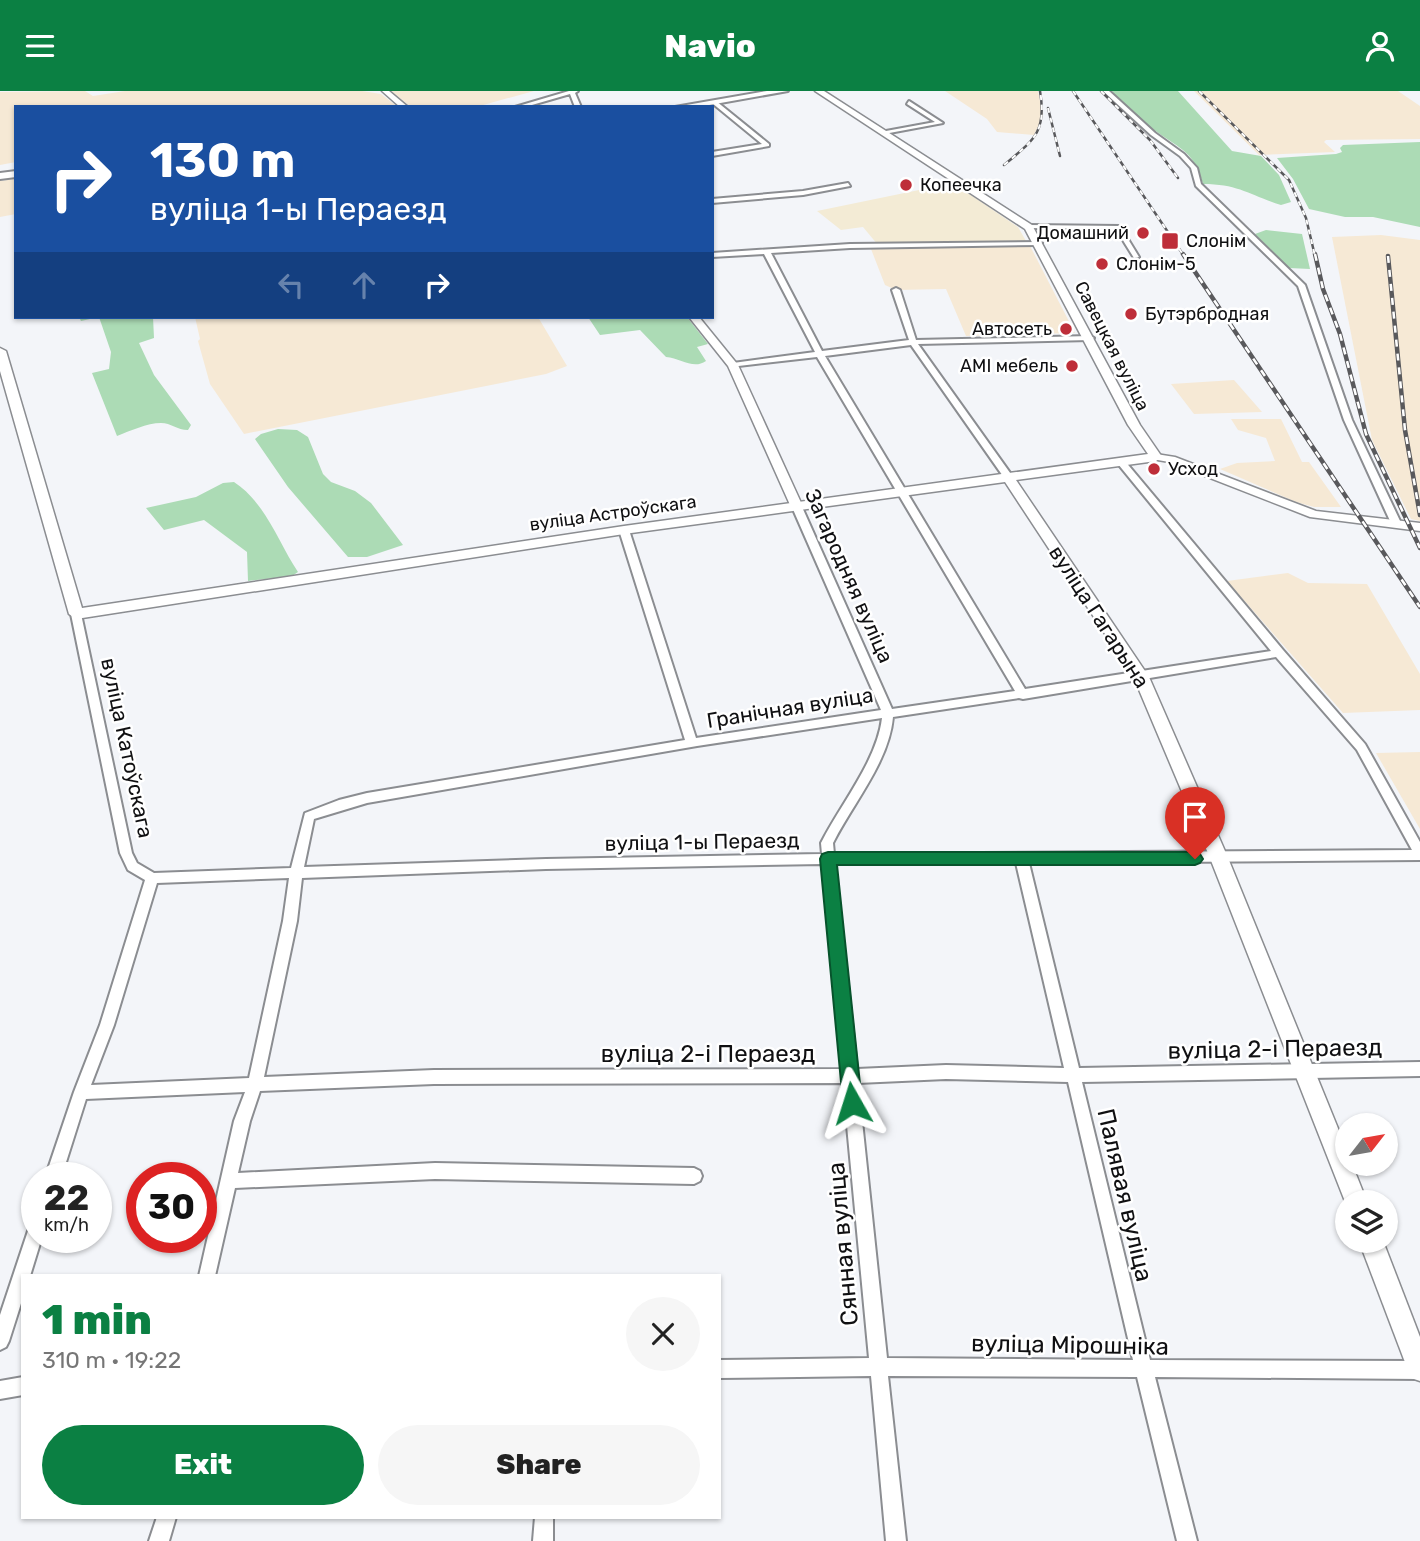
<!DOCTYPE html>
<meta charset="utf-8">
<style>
:root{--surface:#fff;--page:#f6f6f6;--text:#222;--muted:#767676;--accent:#0b8043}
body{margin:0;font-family:Rubik,sans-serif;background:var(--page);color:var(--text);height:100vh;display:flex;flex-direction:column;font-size:26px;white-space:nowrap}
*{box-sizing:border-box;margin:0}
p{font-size:23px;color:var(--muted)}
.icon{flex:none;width:38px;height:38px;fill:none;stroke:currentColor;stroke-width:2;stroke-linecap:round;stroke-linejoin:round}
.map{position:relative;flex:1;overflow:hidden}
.sheet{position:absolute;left:21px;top:1183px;width:700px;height:245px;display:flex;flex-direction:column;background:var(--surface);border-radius:0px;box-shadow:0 2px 5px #0004}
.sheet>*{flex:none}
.top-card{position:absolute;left:14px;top:14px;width:700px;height:214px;border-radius:0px;box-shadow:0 2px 5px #0004;background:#1a4fa0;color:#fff;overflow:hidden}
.needle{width:46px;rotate:59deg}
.controls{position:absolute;left:1335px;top:1022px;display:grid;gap:14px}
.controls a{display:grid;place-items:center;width:63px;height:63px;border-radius:50%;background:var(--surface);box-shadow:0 2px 5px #0004;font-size:35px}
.speed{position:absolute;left:21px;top:1071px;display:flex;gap:14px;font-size:35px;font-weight:700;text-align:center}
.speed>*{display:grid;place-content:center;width:91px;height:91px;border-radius:50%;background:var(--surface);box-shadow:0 2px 5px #0004;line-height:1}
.speed small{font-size:18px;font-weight:400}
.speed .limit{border:10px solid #d22;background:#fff;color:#111}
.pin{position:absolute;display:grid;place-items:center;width:60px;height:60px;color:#fff;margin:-72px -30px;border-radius:50% 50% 50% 0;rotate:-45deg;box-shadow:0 0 7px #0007}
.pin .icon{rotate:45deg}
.me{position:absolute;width:77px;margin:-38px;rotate:354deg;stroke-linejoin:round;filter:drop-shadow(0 0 5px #0008)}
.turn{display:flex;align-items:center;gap:24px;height:147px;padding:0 21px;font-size:32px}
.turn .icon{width:91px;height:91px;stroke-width:2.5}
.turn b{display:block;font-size:49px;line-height:60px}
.lanes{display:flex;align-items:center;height:66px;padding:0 21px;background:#0003;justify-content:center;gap:35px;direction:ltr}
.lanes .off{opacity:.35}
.round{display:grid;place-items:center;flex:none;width:74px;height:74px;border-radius:37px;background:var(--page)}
.overview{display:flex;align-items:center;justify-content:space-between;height:119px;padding:0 21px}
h1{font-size:42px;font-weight:800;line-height:52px;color:var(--accent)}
.cta{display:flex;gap:14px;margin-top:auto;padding:14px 21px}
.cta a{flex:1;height:80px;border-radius:42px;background:var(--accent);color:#fff;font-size:28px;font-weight:800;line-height:80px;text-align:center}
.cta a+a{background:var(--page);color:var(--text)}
header{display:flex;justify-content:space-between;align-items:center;height:91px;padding:0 21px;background:var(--accent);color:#fff;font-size:32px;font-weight:800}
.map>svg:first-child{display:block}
.industrial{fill:#f6e9d5}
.education{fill:#f3ebd5}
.green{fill:#acdbb5}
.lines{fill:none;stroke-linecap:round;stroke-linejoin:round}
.minor-casing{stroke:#8b8d91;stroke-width:4}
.tertiary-casing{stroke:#8b8d91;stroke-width:3}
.secondary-casing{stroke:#8b8d91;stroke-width:3}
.trunk-casing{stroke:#8b8d91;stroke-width:4}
.minor{fill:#fff;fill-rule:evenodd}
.tertiary{fill:#fff;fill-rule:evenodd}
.secondary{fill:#fff;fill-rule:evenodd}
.trunk{fill:#fff;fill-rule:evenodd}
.rail-far1-casing{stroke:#59595c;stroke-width:2.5}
.rail-casing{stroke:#59595c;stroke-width:4.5}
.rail-far1{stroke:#fff;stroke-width:2;stroke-dasharray:5;stroke-linecap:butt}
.rail{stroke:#fff;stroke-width:2.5;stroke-dasharray:7;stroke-linecap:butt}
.route{fill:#0b8043;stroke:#07532c;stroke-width:2}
.poi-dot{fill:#be2e39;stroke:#fff;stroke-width:2.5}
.labels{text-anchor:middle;stroke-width:5;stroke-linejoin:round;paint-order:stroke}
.far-poi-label{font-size:18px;fill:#101012;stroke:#fff;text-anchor:start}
.far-street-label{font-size:18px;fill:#101012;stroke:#fff}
.street-label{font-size:21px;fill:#101012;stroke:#fff}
.near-street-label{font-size:24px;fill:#101012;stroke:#fff}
</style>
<header><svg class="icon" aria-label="menu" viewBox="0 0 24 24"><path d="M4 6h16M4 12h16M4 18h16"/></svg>Navio<svg class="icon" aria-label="person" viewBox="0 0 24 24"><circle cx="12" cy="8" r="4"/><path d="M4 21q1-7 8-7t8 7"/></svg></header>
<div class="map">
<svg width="1420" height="1450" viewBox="0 0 1420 1450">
<rect width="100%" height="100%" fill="#f3f5f9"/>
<g class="industrial">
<polygon points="85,0 93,5 125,0 362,0 381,3 398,16 16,16 16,71 0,74 0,1"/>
<polygon points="391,0 534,0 476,16 411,16"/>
<polygon points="945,0 1038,0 1043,25 1034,44 997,41 987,28"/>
<polygon points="1194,0 1398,0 1420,15 1420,48 1326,49 1324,51 1335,61 1259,64"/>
<polygon points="16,88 16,123 0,126 0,90"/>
<polygon points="1381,144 1420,149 1420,430 1411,428 1372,349 1332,146"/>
<polygon points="1029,153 1075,242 966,245 946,198 896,199 885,194 871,158"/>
<polygon points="195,226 538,226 567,275 546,283 244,343 210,293 198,250 200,248"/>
<polygon points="1234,289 1262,321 1194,323 1171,293"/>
<polygon points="1231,328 1281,328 1302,371 1309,371 1341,416 1314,416 1296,411 1220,378 1237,372 1275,370 1266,347 1238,339"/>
<polygon points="1288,482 1308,492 1367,493 1420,583 1420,619 1343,622 1227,490"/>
<polygon points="1420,661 1420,738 1376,662"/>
</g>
<polygon class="education" points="953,92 1018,136 1026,150 878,154 863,136 841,139 817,120"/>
<g class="green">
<path d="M1112,0H1178L1232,60L1261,65L1279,84L1291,111L1281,114C1249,104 1239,93 1203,93C1194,61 1182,59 1157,41C1140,29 1125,16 1112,0Z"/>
<polygon points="1420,51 1420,136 1373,126 1345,126 1309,118 1293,88 1277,67 1336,63 1342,61 1340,57 1343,54"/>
<polygon points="1266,139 1302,143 1310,178 1289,177 1255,143"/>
<path d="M79,226H153L154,247L139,252L154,284L191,334L188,339C177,339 171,332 161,332C147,332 130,340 117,345L92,282L109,278L111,261L99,226L81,230Z"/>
<path d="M588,226H687L708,253L697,256L706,270C693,279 681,267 666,266L640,239L600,244Z"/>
<polygon points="278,338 297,339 308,346 323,383 331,391 355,400 371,412 403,454 367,466 348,466 288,396 257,351 255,348 261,343"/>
<path d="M234,391C266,412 278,451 298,481L292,485L248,490L247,461L204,429L164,439L146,417L196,406L223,392Z"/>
</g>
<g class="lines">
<g class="minor-casing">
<g id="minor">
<polygon points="569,0 578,0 575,2 581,16 575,16 570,3 525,16 515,16"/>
<polygon points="1103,0 1109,0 1155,42 1184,63 1197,77 1201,93 1305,194 1352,329 1401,432 1399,434 1396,435 1391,432 1344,329 1298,195 1196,95 1191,77 1180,65 1151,44"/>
<polygon points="712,10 716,10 769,53 769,55 712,65 712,61 762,53 712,12"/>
<polygon points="909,10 943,32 884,43 886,40 935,31 907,13"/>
<polygon points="848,92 850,95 803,104 712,112 712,108 803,100"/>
<polygon points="1029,134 1120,135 1139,166 1134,167 1116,138 1027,137 1027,135"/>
<path d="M1041,151L1042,152L1039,154L850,157L771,162L822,260L909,249L892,199L896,197L900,199L916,249L1090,245L1094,247L1090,249L918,253L1013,386L1008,389L1005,388L911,254L825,265L1025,598L1271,560L1118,373L1117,371L1121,368L1124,369L1283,559L1365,653L1420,751V769L1029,772L1079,977L1420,971V985L1082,991L1150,1269L1420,1270V1288L1155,1286L1197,1450H1177L1137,1286L888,1285L906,1450H886L871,1285L719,1287V1269L869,1267L843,992L434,993L260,1000L250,1030L238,1082L435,1072L694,1077L700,1080L702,1085L700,1090L694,1093L435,1088L235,1097L215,1185H199L234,1030L245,1001L86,1008L61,1087H45L74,1001L100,934L145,789L128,779L120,762L71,523L72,521H80L81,523L132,762L137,772L154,782L291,777L305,722L339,709L367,702L685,649L619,439L624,436L629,439L696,647L881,619L792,416L797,413L802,416L892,618L1015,600L817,266L730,276L729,274L733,272L815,261L764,163L712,166V162L850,153ZM1276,566L1357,659L1412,759L834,763L833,752C853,712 889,671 893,626L1019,607L1023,608ZM882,627C877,670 840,714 821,752L822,763L546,768L304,776L314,728L367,712L697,655ZM1016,772L1064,977L946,974L857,978L835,773ZM823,773L842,978L434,979L264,986L297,830L302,787L546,778ZM289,787L283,830L249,987L91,994L114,934L157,792ZM946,988L1068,991L1133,1269L887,1267L858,992Z"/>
<polygon points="37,1129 37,1146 42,1146 30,1185 23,1185 23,1206 9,1250 6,1256 0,1259 0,1224 31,1131"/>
<polygon points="23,1286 23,1304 0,1308 0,1290"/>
<polygon points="157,1426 176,1426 169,1450 149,1450"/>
<polygon points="535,1426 553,1426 553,1450 533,1450"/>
</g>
</g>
<g class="tertiary-casing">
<g id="tertiary">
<polygon points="382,0 389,0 408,16 400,16"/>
<polygon points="689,226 699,226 738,274 803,416 801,419 793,419 791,416 728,275"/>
<polygon points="1156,363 1175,366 1316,420 1420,432 1420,440 1310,426 1169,371 1152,368 1152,364"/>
</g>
</g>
<g class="secondary-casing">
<g id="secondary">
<polygon points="815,0 824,0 1032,134 1140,334 1162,366 1156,370 1016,389 1149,586 1228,767 1348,1062 1348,1073 1352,1073 1367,1111 1348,1111 1348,1118 1210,767 1134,587 1005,391 624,443 76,528 69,523 0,280 0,257 6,260 82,517 624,435 1148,363 1128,334 1025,138"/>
<polygon points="1359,1150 1383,1150 1420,1246 1420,1290 1411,1287"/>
</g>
</g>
<g class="trunk-casing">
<g id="trunk">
<polygon points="767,0 788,0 698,16 675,16"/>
<polygon points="16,80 16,86 0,88 0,82"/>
</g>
</g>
<use href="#minor" class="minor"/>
<use href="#tertiary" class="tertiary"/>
<use href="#secondary" class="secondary"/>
<use href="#trunk" class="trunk"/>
<g class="rail-far1-casing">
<g id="rail-far1">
<polyline points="1073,0 1184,165"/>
<polyline points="1101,0 1150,49 1178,87"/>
<polyline points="1199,0 1289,89 1306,127 1315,165"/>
<polyline points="1048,17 1060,65"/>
<path d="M1004,74C1034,49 1047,41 1040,0"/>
</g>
</g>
<g class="rail-casing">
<g id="rail">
<polyline points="1183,163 1420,516"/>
<polyline points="1315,163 1323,198 1340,243 1366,343 1420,457"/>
<polyline points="1388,165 1405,339 1420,424"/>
</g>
</g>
<use href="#rail-far1" class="rail-far1"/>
<use href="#rail" class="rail"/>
</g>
<polygon class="route" points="828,761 1195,761 1200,763 1203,768 1200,772 1195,774 837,774 862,1012 859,1018 852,1021 846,1018 843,1012 820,768 822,763"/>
<g class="poi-dot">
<circle cx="906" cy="94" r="7"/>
<circle cx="1143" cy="142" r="7"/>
<rect x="1161" y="141" width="18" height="18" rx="3.5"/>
<circle cx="1102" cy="173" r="7"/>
<circle cx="1131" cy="223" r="7"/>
<circle cx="1066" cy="238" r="7"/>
<circle cx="1072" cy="275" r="7"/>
<circle cx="1154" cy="378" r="7"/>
</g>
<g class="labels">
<g class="far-poi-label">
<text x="920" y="100">Копеечка</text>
<text x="1129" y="148" text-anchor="end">Домашний</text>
<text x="1186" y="156">Слонім</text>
<text x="1116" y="179">Слонім-5</text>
<text x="1145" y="229">Бутэрбродная</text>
<text x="1052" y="244" text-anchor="end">Автосеть</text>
<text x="1058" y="281" text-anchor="end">AMI мебель</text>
<text x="1168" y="384">Усход</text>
</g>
<g class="far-street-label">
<text transform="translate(1112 255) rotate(63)" y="6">Савецкая вуліца</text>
<text transform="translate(613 422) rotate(-8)" y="6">вуліца Астроўскага</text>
</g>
<g class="street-label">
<text transform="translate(849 485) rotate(66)" y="7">Загародняя вуліца</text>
<text transform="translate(1099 526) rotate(57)" y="7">вуліца Гагарына</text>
<text transform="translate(790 617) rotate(-9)" y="7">Гранічная вуліца</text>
<text transform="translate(127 657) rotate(78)" y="7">вуліца Катоўскага</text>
<text transform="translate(702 751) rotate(-1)" y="7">вуліца 1-ы Пераезд</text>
</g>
<g class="near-street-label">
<text transform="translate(1275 958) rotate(-1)" y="8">вуліца 2-і Пераезд</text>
<text x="708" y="971">вуліца 2-і Пераезд</text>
<text transform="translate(1125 1104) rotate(77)" y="8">Палявая вуліца</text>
<text transform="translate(843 1153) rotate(-95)" y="8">Сянная вуліца</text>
<text transform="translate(1070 1254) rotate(1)" y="8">вуліца Мірошніка</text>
</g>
</g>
</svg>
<div class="controls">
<a><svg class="needle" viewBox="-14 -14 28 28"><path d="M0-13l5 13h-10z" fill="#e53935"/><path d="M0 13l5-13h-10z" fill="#767676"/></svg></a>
<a><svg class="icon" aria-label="layers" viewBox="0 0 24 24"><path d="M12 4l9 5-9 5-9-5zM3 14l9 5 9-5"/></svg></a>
</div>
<div class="speed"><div>22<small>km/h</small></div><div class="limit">30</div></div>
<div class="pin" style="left:1195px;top:768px;background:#d93025"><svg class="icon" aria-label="arrive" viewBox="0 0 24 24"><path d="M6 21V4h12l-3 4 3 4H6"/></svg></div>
<svg class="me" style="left:852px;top:1012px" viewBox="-20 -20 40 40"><path d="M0-17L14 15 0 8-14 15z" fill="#0b8043" stroke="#fff" stroke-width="4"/></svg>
<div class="top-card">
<div class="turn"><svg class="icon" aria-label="right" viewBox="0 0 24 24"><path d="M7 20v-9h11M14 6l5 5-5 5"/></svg><div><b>130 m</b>вуліца 1-ы Пераезд</div></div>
<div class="lanes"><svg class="icon off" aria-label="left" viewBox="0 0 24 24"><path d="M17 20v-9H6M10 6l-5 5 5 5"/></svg><svg class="icon off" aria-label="ahead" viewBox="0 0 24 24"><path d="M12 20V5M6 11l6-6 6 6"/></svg><svg class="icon" aria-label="right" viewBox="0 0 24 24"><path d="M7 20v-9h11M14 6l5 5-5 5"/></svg></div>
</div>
<section class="sheet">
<div class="overview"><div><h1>1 min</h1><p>310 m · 19:22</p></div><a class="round"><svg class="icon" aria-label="close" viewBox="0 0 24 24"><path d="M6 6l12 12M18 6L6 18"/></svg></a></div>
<div class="cta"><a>Exit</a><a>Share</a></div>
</section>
</div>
